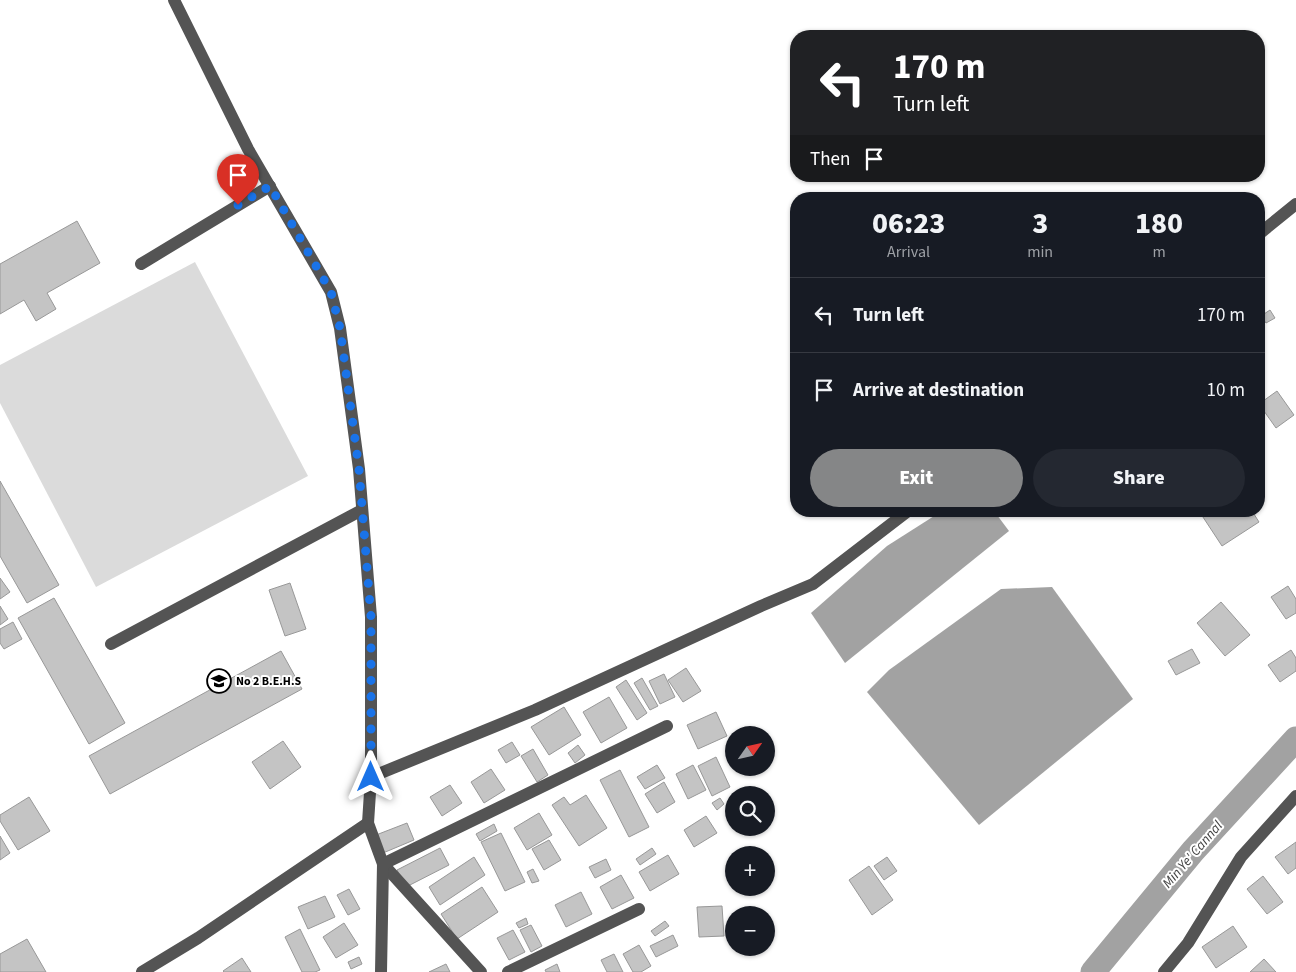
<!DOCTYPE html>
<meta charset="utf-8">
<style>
:root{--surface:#171b24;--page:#242831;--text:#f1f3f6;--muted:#9ea1a6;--line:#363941;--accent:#858687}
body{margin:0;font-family:"Source Sans 3",sans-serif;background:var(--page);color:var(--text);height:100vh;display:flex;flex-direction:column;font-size:19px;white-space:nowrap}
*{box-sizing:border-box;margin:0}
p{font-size:16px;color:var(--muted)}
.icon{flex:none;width:28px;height:28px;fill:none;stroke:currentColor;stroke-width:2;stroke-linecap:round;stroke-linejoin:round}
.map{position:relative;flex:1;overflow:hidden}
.side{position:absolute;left:790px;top:192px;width:475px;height:325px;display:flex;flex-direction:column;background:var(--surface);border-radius:20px;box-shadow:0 1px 4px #0004}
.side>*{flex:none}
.guide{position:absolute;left:790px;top:30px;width:475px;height:152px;border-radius:20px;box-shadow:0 1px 4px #0004;background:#202124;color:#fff;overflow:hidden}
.needle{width:32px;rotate:56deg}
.controls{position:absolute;left:725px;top:726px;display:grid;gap:10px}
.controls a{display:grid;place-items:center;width:50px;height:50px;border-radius:50%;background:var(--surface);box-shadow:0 1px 4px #0004;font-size:25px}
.pin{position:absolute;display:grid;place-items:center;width:42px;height:42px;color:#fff;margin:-51px -21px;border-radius:50% 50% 50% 0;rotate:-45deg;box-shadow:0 0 5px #0007}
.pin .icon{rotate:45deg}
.me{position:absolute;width:55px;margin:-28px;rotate:0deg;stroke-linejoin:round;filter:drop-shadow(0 0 4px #0008)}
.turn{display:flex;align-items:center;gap:18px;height:105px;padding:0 20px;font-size:22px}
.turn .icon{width:65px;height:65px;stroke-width:2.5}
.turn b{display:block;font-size:35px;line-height:42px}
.then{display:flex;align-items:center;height:48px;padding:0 20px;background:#0003;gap:10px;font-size:19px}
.eta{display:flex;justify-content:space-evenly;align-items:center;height:85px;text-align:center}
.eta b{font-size:30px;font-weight:800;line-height:35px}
.primary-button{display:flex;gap:10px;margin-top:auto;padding:10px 20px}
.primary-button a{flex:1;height:58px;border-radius:30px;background:var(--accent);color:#fff;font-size:20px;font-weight:800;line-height:58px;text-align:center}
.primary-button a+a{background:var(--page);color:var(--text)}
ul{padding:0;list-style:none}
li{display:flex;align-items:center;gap:15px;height:75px;padding:0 20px;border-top:1px solid var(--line)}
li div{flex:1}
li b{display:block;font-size:19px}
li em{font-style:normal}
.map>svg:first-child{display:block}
.green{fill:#dbdbdb}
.water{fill:#a2a2a2}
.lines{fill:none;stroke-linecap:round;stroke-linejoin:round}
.canal{stroke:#a2a2a2;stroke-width:25}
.building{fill:#c4c4c4;stroke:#989898}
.minor{stroke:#545454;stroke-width:12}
.route{stroke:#1a73e8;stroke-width:9;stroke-dasharray:0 16.2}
.labels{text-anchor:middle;stroke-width:4;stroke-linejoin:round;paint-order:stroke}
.poi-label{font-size:12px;font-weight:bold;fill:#000;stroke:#fff;text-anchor:start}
.water-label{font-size:14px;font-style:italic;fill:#434343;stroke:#fff}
</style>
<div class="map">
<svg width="1296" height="972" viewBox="0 0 1296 972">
<rect width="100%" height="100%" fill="#fff"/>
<polygon class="green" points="195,262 308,476 96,587 0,403 0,365"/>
<g class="water">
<polygon points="942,511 994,511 1009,531 845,663 811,613 887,546"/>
<polygon points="1052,587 1133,699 979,825 867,692 889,670 1001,589"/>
</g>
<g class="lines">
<polyline class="canal" points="1093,972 1193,851 1296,739"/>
</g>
<g class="building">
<polygon points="77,221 100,263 47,293 56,309 36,321 24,300 0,314 0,264"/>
<polygon points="1270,310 1275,318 1266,323 1261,316"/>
<polygon points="1277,391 1294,415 1276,428 1259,404"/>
<polygon points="0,481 59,585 27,603 0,556"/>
<polygon points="1199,511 1252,511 1259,522 1222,546"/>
<polygon points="0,578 10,592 0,599"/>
<polygon points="290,583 306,629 285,636 269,590"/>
<polygon points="1288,586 1296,599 1296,613 1286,619 1271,597"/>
<polygon points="54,598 125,723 89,744 18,618"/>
<polygon points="1221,602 1250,635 1225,656 1197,623"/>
<polygon points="0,606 8,619 0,625"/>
<polygon points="13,622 22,639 4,649 0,643 0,629"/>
<polygon points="1192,649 1200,663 1176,675 1168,661"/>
<polygon points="1291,650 1296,658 1296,671 1280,682 1268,665"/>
<polygon points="281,651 302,689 110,794 89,756"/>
<polygon points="686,668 701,691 683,702 668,680"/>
<polygon points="664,674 675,697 660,704 649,681"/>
<polygon points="642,678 658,706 650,710 634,683"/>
<polygon points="626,680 647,713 637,720 616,687"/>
<polygon points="609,697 627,728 601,743 583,712"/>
<polygon points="564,707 581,735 549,755 531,727"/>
<polygon points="716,712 727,736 698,749 687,725"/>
<polygon points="283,741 301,767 270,789 252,762"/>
<polygon points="512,742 520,755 506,763 498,750"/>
<polygon points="578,745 585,755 575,763 568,753"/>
<polygon points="533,749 548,775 537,782 521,756"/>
<polygon points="716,757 730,787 712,796 698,766"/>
<polygon points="657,765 665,778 645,789 637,777"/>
<polygon points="693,765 706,790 688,799 676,774"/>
<polygon points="491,769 505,790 484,803 471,782"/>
<polygon points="620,770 649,827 629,837 600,780"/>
<polygon points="664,782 675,802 657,813 645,794"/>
<polygon points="450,785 462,803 442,816 430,797"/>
<polygon points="586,795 607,828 579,846 552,805 564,797 570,805"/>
<polygon points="29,797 50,831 18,850 0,821 0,815"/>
<polygon points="720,798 724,804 717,810 712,803"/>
<polygon points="539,813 552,835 527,850 514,828"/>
<polygon points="706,816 717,833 694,847 684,830"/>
<polygon points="407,823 414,840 383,853 376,835"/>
<polygon points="494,824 497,831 480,841 476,834"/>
<polygon points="501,833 525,882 505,891 481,842"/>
<polygon points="0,836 10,853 0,860"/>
<polygon points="549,840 561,860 544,870 532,849"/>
<polygon points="1296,842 1296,868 1288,874 1275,857"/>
<polygon points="440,848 449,865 406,887 397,870"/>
<polygon points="652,848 656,854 640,865 636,859"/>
<polygon points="668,855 679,874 650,891 639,872"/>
<polygon points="474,857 485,875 440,905 429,887"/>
<polygon points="887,857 897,871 884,880 874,866"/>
<polygon points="606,859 611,870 595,878 589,867"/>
<polygon points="869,866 893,900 872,915 849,880"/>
<polygon points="533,869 539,881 532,883 527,872"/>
<polygon points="621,875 634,898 612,909 600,887"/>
<polygon points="1263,876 1283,902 1267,914 1247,889"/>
<polygon points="482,887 498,912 457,939 441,914"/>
<polygon points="349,889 360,909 348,915 337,895"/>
<polygon points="581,892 592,914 566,927 555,905"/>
<polygon points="325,896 335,917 308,929 298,907"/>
<polygon points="722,906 724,936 699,937 697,907"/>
<polygon points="526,918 528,924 519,928 516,923"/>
<polygon points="665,921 669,926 655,936 651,931"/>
<polygon points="344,923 358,945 336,958 323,937"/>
<polygon points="531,925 542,946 531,952 520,930"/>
<polygon points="1233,926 1247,947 1216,968 1202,947"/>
<polygon points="300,929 320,970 315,972 302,972 285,937"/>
<polygon points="513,930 525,952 509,960 497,938"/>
<polygon points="673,935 678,946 656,957 650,946"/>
<polygon points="27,939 46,972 0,972 0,954"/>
<polygon points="639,945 651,966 641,972 633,972 623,954"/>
<polygon points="614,954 623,972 607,972 601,960"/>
<polygon points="359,957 362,964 351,969 348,962"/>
<polygon points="242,958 251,972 224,972 223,971"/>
<polygon points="1264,959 1276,972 1250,972"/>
<polygon points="446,964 450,972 429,972"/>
<polygon points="557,964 560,972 546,972 545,970"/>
</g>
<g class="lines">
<g class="minor">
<polyline points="174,0 248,149 331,292 340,328 359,469 371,617 371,777 368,823 383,864 481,972"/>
<polyline points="1259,234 1296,204"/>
<polyline points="141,264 270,186"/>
<polyline points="111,644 362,510"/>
<polyline points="371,777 535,710 761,606 813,584 908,511"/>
<polyline points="142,972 198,938 368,823"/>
<polyline points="381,972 383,864 667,726"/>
<polyline points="508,972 639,909"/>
<polyline points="1164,972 1188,943 1241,857 1296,796"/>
</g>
</g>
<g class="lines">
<polyline class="route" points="238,205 270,186 331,292 340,328 359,469 371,617 371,777"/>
</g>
<defs>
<g id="school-ring" transform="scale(1.25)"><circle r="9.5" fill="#fff" stroke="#000" stroke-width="1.5"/><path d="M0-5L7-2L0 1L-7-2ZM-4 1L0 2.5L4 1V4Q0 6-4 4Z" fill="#000"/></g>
</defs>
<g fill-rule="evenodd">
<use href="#school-ring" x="219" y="681"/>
</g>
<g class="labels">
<g class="poi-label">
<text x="236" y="685">No 2 B.E.H.S</text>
</g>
<g class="water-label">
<text transform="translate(1192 854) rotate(-49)" y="5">Min Ye' Cannal</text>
</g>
</g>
</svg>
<div class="controls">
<a><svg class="needle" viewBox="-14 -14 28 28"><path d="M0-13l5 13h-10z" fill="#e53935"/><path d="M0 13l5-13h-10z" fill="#9ea1a6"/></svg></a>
<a><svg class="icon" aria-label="search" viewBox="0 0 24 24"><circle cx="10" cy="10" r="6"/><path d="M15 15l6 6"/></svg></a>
<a>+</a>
<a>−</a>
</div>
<div class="pin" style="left:238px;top:205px;background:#d93025"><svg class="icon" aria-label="arrive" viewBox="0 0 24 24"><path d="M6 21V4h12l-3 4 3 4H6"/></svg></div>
<svg class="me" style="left:371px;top:777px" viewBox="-20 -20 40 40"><path d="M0-17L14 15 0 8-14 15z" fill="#1a73e8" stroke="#fff" stroke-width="4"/></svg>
<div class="guide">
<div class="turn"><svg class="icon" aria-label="left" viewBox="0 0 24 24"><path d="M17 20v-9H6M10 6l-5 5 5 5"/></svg><div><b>170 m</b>Turn left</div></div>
<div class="then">Then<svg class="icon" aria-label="arrive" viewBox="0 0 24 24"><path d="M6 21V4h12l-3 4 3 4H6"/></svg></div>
</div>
<section class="side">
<div class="eta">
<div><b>06:23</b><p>Arrival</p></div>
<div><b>3</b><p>min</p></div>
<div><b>180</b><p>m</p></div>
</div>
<ul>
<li><svg class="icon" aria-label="left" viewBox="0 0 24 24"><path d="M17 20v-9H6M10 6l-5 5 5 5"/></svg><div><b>Turn left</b></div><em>170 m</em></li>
<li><svg class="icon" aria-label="arrive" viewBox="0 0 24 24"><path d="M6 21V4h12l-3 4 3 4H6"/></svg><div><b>Arrive at destination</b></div><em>10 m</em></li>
</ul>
<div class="primary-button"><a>Exit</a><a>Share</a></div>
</section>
</div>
